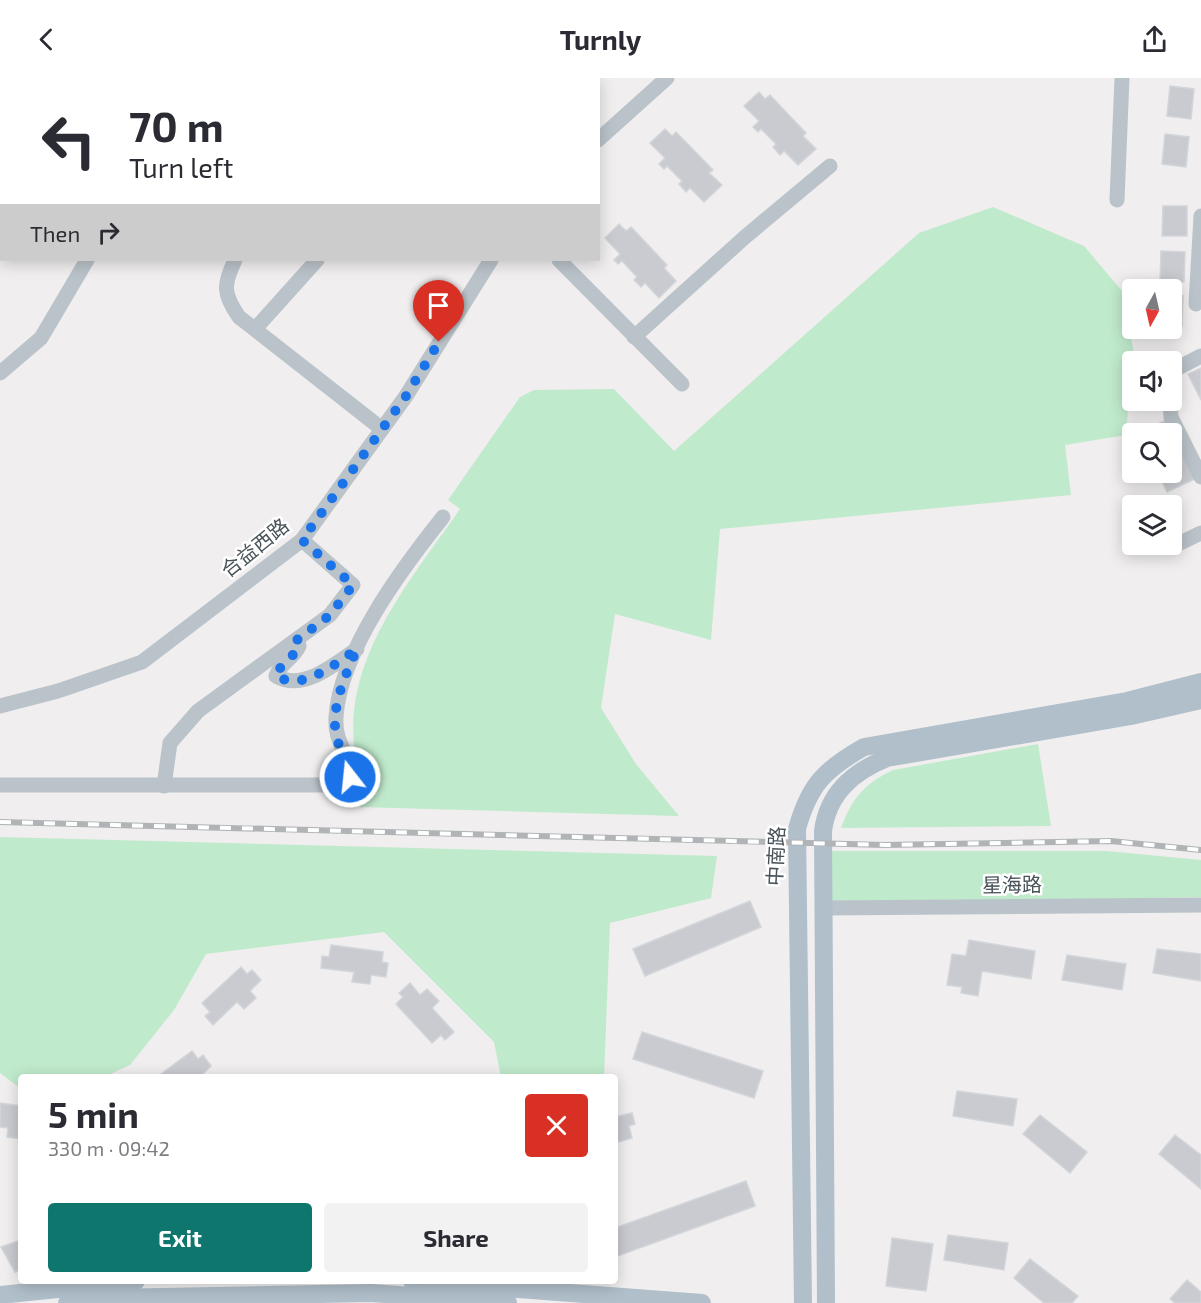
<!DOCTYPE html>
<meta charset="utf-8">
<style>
:root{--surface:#fff;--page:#f2f2f3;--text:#2b2b33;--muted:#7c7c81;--accent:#0f766e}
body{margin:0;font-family:"Exo 2","Noto Sans SC",sans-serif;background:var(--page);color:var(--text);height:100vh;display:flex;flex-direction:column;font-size:22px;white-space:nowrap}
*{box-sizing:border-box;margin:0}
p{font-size:20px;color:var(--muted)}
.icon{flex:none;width:33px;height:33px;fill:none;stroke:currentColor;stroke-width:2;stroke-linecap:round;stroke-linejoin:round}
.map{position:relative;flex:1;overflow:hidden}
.panel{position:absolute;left:18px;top:996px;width:600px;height:210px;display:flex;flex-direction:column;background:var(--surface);border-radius:6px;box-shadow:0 3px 15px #0003}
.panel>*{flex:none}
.top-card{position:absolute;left:0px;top:0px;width:600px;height:183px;box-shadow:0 3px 15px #0003;background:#fff;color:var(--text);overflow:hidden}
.needle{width:39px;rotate:188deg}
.tools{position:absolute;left:1122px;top:201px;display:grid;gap:12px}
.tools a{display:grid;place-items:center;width:60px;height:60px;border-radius:6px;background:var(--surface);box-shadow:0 3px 15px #0003;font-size:30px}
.pin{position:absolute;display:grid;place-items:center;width:51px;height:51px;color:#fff;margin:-62px -26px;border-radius:50% 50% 50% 0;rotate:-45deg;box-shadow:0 0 6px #0007}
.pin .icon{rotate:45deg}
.me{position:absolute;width:66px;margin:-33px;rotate:344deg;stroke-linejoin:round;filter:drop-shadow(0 0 4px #0008)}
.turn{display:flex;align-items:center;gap:21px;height:126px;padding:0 30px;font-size:27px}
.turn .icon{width:78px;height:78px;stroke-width:2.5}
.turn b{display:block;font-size:42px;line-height:51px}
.then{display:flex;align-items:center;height:57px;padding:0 30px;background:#0003;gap:12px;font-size:22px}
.round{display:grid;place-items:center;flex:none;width:63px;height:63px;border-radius:6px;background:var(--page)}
.head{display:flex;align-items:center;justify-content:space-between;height:102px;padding:0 30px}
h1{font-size:36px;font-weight:700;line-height:45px}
.cta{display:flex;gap:12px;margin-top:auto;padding:12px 30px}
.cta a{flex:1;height:69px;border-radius:6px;background:var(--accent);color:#fff;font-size:24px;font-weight:700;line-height:69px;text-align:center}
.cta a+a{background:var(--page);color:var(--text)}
header{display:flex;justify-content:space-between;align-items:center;height:78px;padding:0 30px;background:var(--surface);font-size:27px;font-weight:700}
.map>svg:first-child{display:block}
.green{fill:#c0eacc}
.building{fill:#c9cbd0;stroke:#d2d5d9;stroke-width:1.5}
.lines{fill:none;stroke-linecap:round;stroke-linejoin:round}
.minor{stroke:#bac3c9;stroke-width:15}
.major{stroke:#b0bfca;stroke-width:18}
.rail-casing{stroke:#b0b4b7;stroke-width:6}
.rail{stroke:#fff;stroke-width:4;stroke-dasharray:11;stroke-linecap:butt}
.route{stroke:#1a73e8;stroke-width:10;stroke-dasharray:0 18}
.labels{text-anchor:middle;stroke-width:5;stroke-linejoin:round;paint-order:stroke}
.street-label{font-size:20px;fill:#485259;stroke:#fff}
</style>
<header><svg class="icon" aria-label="back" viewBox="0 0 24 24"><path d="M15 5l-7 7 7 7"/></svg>Turnly<svg class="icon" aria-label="share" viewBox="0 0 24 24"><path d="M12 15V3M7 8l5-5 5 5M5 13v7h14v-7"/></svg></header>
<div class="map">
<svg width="1201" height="1225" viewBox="0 0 1201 1225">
<rect width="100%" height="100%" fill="#f0eeee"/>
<g class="green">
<path d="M993,129L1084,168L1122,213L1135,281L1132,284L1126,357L1065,367L1071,417L720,451L711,562L615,536L601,630L636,686L679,738L359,729C358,700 351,662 354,633C362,557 418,492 460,431L448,422L520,319L534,312L614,311L674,373L919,155Z"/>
<path d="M1038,666L1051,748L841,750C852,720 864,706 893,692Z"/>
<polygon points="0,759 717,778 711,820 610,845 604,999 501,999 494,964 384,854 206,876 174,932 130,987 104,999 21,999 21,1011 0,995"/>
<polygon points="832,773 1107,773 1201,782 1201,819 832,827"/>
</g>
<g class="building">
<polygon points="1170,8 1194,11 1191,41 1167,38"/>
<polygon points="759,14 765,21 770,17 806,55 803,58 816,71 798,87 784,73 780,77 773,69 776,66 761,51 758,54 753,49 759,43 744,28"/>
<polygon points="665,51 672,58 676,54 713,92 709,95 722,107 704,124 690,110 686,114 679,106 682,103 667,88 664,91 659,86 665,80 650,65"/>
<polygon points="1165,56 1189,59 1186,89 1162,86"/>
<polygon points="1163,128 1187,128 1187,158 1162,158"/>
<polygon points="619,146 626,153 631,149 667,187 664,190 676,203 659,220 645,205 641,209 634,202 637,199 622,183 618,186 614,182 620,176 605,160"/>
<polygon points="1161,173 1185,174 1184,204 1160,203"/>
<polygon points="1172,217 1183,218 1182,248 1172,248"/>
<polygon points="1201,290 1201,322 1188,296"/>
<polygon points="1166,342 1195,401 1167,414 1158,394 1172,394 1172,356 1139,355"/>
<polygon points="750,823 761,849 645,898 633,871"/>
<polygon points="969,862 1035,873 1031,901 982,893 978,918 961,915 962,909 947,907 952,876 966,878"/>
<polygon points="331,867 383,874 382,884 388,885 386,899 371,897 370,906 352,904 354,894 321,890 322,878 329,879"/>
<polygon points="1157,871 1201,876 1201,903 1153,895"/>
<polygon points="1067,877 1126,886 1122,912 1062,902"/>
<polygon points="241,889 247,896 252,892 261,902 250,913 256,920 244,931 237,924 213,947 205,938 210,934 202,925"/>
<polygon points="410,905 420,917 427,911 439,923 432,930 454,954 445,962 441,957 432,965 396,926 403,919 399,915"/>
<polygon points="642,954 763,993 754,1020 633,981"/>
<polygon points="192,973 198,981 203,977 211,988 200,999 157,999"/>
<polygon points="957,1013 1017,1021 1013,1048 953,1038"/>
<polygon points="0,1025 21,1028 21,1061 7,1059 8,1050 0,1049"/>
<polygon points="632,1035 635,1046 629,1048 632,1060 615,1065 615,1039"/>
<polygon points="1040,1037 1087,1074 1070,1095 1023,1056"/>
<polygon points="1175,1057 1201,1077 1201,1111 1159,1076"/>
<polygon points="746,1103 755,1128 615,1179 615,1150"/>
<polygon points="948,1157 1008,1165 1004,1192 944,1182"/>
<polygon points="892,1160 933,1166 926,1213 886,1208"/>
<polygon points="21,1162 21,1192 15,1194 1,1169"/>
<polygon points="1030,1181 1078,1218 1072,1225 1044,1225 1014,1200"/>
<polygon points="1187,1202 1201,1214 1201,1225 1175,1225 1170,1221"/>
</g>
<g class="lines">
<g class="minor">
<polyline points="222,0 223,2"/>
<polyline points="363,2 364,0"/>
<polyline points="403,2 404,0"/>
<polyline points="577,2 579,0"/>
<polyline points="598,62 667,0"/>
<polyline points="0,103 2,104"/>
<polyline points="1117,122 1122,0"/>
<path d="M235,182C223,207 223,216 239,239L382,351"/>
<polyline points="559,182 682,306"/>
<polyline points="1196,226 1201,138"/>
<polyline points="255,251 317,182"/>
<polyline points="634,259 745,159 830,88"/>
<polyline points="1172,293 1201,278"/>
<polyline points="0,295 41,260 87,182"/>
<polyline points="1170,322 1171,339 1201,399"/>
<polyline points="1176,467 1201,455"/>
<path d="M297,562L299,568C293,581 280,585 276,598C303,614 335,586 357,571"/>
<polyline points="0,628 58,613 142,584 302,462 406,318 491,182"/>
<path d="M0,707H341L350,699C352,677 334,667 336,639C340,573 403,489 443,439"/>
<polyline points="164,708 170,665 198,633 330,537 353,507 302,462"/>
<polyline points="823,830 1201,827"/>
</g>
<g class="major">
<polyline points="412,1203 702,1225"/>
<polyline points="0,1217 136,1203"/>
<polyline points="67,1225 108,1220 371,1215 508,1225"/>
<path d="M803,1225L797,751C809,707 825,691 864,669L1127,623L1201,604"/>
<path d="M826,1225L823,753C828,715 853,694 887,680L1131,638L1201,622"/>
</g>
<g class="rail-casing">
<polyline id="rail" points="0,744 885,767 1111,763 1201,772"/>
</g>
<use href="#rail" class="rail"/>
</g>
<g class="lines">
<path class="route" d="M350,699C351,683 341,676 337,661C329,632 346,596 357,571C335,586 303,614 276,598C280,585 293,581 299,568L297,562L330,537L353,507L302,462L406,318L439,264"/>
</g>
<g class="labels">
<g class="street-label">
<text transform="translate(255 470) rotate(-39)" y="7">合益西路</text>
<text transform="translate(776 778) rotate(-87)" y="7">中南路</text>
<text transform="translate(1012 807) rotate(-1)" y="7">星海路</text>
</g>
</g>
</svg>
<div class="tools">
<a><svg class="needle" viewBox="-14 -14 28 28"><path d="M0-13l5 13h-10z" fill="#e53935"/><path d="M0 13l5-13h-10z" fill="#7c7c81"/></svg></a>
<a><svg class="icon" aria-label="sound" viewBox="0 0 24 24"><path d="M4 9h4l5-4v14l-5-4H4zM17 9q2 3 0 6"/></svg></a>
<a><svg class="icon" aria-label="search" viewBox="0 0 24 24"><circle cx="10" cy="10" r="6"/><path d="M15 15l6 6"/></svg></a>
<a><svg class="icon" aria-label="layers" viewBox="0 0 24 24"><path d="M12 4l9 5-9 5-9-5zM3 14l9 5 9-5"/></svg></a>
</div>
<div class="pin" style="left:439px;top:264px;background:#d93025"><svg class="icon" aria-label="arrive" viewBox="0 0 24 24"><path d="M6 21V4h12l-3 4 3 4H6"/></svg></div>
<svg class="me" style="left:350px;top:699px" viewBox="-20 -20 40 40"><circle r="17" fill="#1a73e8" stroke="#fff" stroke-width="3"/><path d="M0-11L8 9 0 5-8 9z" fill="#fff"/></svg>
<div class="top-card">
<div class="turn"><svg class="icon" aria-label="left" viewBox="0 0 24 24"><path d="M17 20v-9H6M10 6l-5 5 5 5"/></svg><div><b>70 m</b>Turn left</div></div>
<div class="then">Then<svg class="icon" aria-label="right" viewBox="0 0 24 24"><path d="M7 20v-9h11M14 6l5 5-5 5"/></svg></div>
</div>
<section class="panel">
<div class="head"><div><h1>5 min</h1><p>330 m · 09:42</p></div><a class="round" style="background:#d93025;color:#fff"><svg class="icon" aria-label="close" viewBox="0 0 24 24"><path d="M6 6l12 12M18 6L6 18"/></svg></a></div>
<div class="cta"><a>Exit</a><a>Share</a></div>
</section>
</div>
